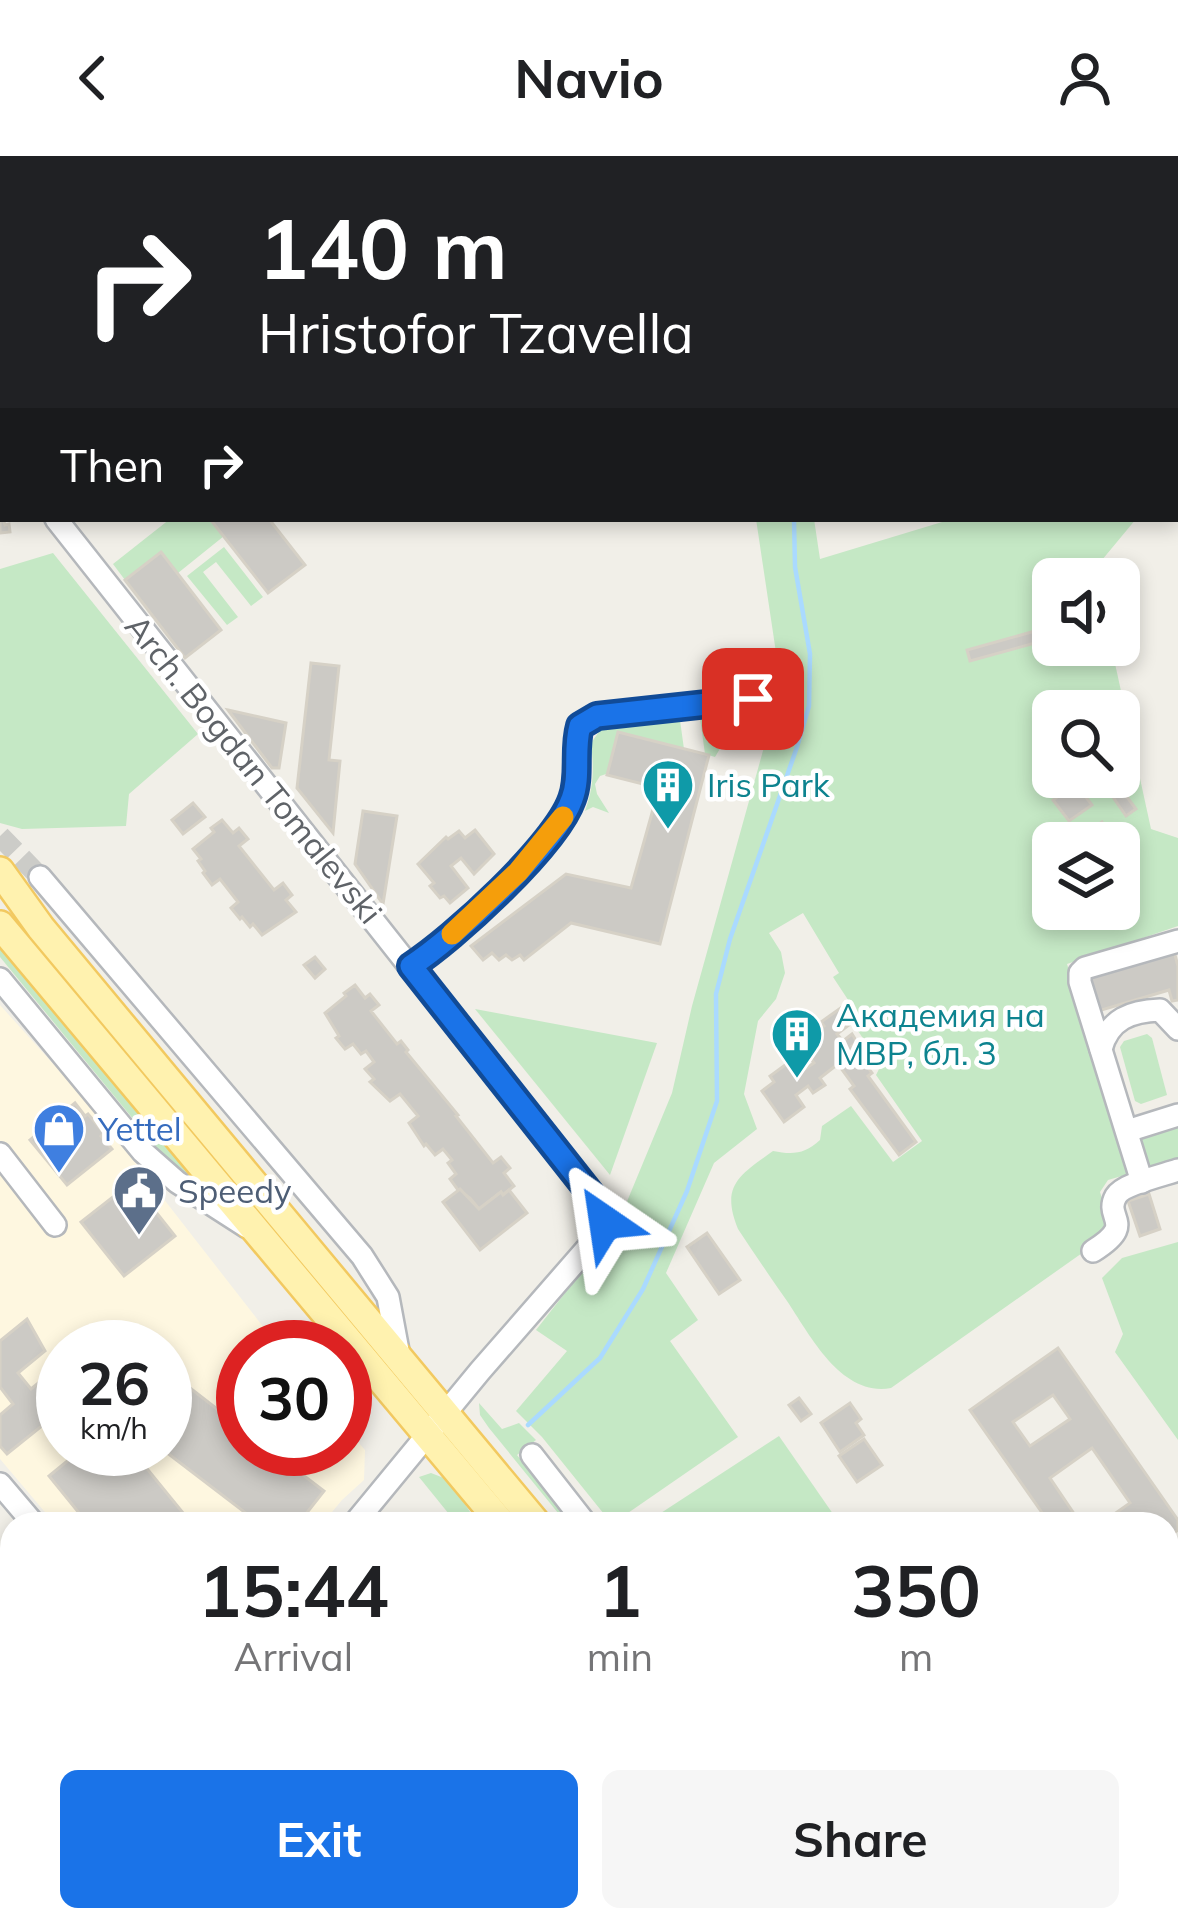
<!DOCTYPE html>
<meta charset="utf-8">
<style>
:root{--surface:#fff;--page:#f6f6f6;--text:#202124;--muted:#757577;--accent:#1a73e8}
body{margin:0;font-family:Mulish,sans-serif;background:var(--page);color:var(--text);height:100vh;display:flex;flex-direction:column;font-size:45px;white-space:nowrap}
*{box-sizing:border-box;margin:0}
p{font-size:39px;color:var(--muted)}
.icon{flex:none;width:66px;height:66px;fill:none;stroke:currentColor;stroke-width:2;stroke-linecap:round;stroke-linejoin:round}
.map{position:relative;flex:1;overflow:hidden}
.details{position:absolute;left:0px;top:1356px;width:1179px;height:420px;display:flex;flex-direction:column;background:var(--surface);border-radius:36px 36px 0 0;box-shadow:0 6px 18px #0003}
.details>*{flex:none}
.guide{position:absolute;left:0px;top:0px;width:1179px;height:366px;box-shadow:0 6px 18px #0003;background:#202124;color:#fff;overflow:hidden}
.fabs{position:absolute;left:1032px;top:402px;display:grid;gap:24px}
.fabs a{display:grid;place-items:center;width:108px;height:108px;border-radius:18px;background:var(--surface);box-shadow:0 6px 18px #0003;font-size:60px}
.speed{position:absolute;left:36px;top:1164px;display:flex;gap:24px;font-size:60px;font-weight:700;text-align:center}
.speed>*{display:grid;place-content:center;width:156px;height:156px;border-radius:50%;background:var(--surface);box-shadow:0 6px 18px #0003;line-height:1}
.speed small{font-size:30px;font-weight:400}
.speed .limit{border:18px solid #d22;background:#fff;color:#111}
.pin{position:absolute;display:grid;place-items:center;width:102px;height:102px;color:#fff;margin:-51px;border-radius:24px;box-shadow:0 6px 18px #0006}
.me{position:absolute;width:132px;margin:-66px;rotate:328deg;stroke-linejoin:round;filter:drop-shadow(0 0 9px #0008)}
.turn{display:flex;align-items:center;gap:42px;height:252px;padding:0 60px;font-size:54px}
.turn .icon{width:156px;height:156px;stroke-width:2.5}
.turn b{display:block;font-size:84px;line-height:102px}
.then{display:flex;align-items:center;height:114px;padding:0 60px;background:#0003;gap:24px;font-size:45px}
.eta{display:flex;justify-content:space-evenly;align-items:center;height:204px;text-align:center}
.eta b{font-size:72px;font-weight:700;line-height:84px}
.action{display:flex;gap:24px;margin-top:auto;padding:24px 60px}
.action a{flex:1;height:138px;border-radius:18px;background:var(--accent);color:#fff;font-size:48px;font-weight:700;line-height:138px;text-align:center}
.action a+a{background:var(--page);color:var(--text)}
header{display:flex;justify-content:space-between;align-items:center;height:156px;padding:0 60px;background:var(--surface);font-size:54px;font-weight:700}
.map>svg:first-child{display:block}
.commercial{fill:#fef7e0;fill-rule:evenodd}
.green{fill:#c5e8c5;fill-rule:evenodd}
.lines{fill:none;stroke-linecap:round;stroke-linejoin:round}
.stream{stroke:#aadaff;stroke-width:4.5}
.building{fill:#cccac5;stroke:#d6d1c6;stroke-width:3;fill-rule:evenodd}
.minor-tunnel{stroke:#ccccc8;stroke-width:21;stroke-dasharray:21 10;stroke-linecap:butt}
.minor-casing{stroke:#b5b8bc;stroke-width:26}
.major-casing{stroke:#f2c960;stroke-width:32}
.minor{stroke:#fff;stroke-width:21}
.major{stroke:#fff2af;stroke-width:27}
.route-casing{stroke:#114b97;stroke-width:30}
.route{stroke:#1a73e8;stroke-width:21}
.slow{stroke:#f59e0b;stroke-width:21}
.labels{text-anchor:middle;stroke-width:9;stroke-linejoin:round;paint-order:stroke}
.street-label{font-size:33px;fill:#5f6368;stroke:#fff}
.culture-label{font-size:33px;fill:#0d838f;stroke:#fff;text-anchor:start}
.shop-label{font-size:33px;fill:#366cbe;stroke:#fff;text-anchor:start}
.service-label{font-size:33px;fill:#4e5e75;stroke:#fff;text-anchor:start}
</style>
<header><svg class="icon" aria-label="back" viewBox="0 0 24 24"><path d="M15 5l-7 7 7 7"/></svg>Navio<svg class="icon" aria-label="person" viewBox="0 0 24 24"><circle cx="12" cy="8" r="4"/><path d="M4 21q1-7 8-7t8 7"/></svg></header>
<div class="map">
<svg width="1178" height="1776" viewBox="0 0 1178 1776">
<rect width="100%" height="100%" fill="#f1efe8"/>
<g class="commercial">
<path d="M0,849L92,951L279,1191H243V1293H345V1271L365,1294L364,1324L342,1344L322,1368H55L0,1303ZM63,1191H165V1293H63Z"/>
<polygon points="1178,1494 1178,1776 1126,1776 1118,1764 1167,1764 1167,1502"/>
</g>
<g class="green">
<polygon points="0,0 180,0 182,3 3,3 3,250 0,240"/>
<polygon points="530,0 836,0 835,3 526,3"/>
<polygon points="170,363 210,363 224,380 178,417 161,396 125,424 113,408"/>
<path d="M756,363H814L820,403L952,363H1136L1102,404L1104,423H1053V489H1111L1151,673L1178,682V770L1067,808L1132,1017L1108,1024L1100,1036L1110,1068L1102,1083L891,1232C841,1241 810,1179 787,1145C770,1121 754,1097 738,1073C720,1029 740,1019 773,995C793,999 805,998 820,984L822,970L851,950L893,1006L922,985L876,919L881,909L856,872L860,862L833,821L839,817L803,757L769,777L781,796L785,817L776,843L758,865L744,938L757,973L714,1007L666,1117L698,1164L670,1185L738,1281L612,1368L542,1281L516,1255L567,1195L536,1174L616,1072L672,937L692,850L781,530ZM1053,555H1119V621H1053ZM1053,687H1119V753H1053Z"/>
<polygon points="224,391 263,441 251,450 216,406 203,416 238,461 227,469 187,420"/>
<polygon points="53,397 198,578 129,638 126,670 22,673 0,667 0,413"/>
<polygon points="730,558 739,568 736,581 721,591 715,601 705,598 700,562"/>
<path d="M680,564L684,593L600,620L595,628L597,638L609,657L593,651L585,655C594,631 594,612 591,587L601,573Z"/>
<polygon points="0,787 193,1017 190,1022 161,997 0,801"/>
<polygon points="475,853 657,887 610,1019"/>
<polygon points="1147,878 1152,882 1167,939 1141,948 1135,945 1120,891 1124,885"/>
<polygon points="1178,971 1178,1006 1159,1011 1145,1010 1138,991 1141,982"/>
<polygon points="1178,1086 1178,1284 1115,1196 1123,1178 1102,1122 1122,1102"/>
<polygon points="479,1247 502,1273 519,1267 536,1284 517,1299 574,1368 567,1368 489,1272 480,1259"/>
<polygon points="779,1280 840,1368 644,1368"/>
<polygon points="431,1317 449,1324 478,1368 457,1368 419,1321"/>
<polygon points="54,1764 209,1764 220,1776 44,1776"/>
<polygon points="938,1764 1014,1764 998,1776 948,1776"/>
</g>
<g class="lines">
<g class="stream">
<polyline points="812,3 813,0"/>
<polyline points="528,1269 600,1202 643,1133 687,1035 717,945 716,838 730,783 797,591 809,550 810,498 795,411 794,363"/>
<polyline points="102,1776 113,1764"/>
</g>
</g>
<g class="building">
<polygon points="430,0 492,0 488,3 426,3"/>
<polygon points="870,0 899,0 922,3 869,3"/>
<polygon points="965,0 1018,0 1019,3 966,3"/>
<polygon points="3,345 3,363 5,369 9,368 10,376 0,377 0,346"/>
<polygon points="210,363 269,363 305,409 268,437"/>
<polygon points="161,396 221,474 185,502 125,424"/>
<polygon points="1053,470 1053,482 970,505 967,494"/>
<polygon points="311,507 339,510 329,604 340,605 333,677 297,632"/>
<polygon points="228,554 286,567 279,612 272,612"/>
<polygon points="618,576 709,599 660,788 571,767 524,804 520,799 512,804 506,799 499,804 492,797 483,804 471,790 566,718 631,732 659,632 607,619"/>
<polygon points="1115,625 1136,653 1126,660 1106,631"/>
<polygon points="1076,628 1092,649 1069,665 1053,644"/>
<polygon points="193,647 205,661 183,678 172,664"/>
<polygon points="363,655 397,660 383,748 355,708"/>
<polygon points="222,664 233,677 239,672 248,683 239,690 274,734 283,727 292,739 286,744 296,756 262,779 253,768 250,771 242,761 240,763 231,752 238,746 220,723 212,729 203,717 205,715 198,705 201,703 193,693 214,676 211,672"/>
<polygon points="1102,666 1116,687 1090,687 1097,682 1091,674"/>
<polygon points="475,674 494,698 474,718 461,702 451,710 468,732 450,747 444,740 440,742 430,730 434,727 418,708 446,681 448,683 459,675 465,682"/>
<polygon points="1174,795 1178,810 1178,844 1172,845 1169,834 1095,856 1085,822"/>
<polygon points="315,801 325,813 315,822 304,809"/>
<polygon points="355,829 365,842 370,838 379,849 371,855 397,888 401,885 408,894 406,896 458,959 456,960 493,1007 501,1001 510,1012 504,1017 514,1030 503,1039 501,1036 479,1053 470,1042 458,1034 450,1023 456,1018 448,1007 452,1004 443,993 435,999 426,988 424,990 409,967 418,960 400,938 390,945 370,926 374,923 365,913 374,906 366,895 361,898 353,888 345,893 336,882 339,880 325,857 346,840 344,837"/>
<polygon points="842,851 853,866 837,878 843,885 852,878 857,886 852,890 872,917 868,920 916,986 899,999 850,933 854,930 838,908 820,922 825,929 813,937 808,930 796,939 804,951 784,966 762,935 774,926 770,920 796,901 805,913 814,907 784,867 800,855 816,876 824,870 821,866"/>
<polygon points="75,947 85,960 88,958 104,977 101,980 112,993 67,1029 30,984"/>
<polygon points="132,1026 175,1080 124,1120 81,1066"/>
<polygon points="460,1033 479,1053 501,1036 503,1039 509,1034 527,1057 480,1094 443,1046"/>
<polygon points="1149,1038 1160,1073 1140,1080 1128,1045"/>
<polygon points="707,1077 740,1124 719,1138 687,1091"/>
<polygon points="27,1163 45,1195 18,1217 31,1233 63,1207 63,1253 7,1298 0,1290 0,1259 13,1248 0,1231 0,1185"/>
<polygon points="113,1167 139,1191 83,1191"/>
<path d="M1058,1192L1178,1364V1374L1167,1382V1368H1100L1130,1347L1092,1292L1050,1322L1081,1368H1050L970,1254ZM1053,1239L1070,1263L1030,1290L1013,1266Z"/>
<polygon points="190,1232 243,1273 243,1293 269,1293 324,1335 298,1368 260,1368 162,1293 165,1293 165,1264"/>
<polygon points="799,1242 811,1258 801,1265 789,1249"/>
<polygon points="850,1247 861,1263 856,1267 864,1279 840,1296 821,1267"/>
<polygon points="864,1283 882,1309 857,1326 839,1300"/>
<polygon points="82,1293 131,1293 192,1368 88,1368 49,1320"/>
<polygon points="0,1403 12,1418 12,1459 4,1449 0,1451"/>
<polygon points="1178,1510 1178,1549 1167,1556 1167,1517"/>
<polygon points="12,1528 12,1571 0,1581 0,1542 10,1534 8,1532"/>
<polygon points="6,1649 12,1657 12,1682 0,1692 0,1654"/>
<polygon points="12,1693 12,1720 0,1735 0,1704"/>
<polygon points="1167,1719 1178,1735 1178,1749 1167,1757"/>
<polygon points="214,1764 251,1764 252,1765 240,1776 225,1776"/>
<polygon points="496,1764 536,1764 537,1766 530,1772 533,1776 484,1776"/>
<polygon points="668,1764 737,1764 723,1776 678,1776"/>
<polygon points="1022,1764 1038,1764 1048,1776 1012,1776 1010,1774"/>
<polygon points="1122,1764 1159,1764 1162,1770 1153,1776 1131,1776"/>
</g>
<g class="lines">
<polyline class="minor-tunnel" points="0,680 40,721"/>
<g class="minor-casing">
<g id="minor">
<polyline points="1066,0 1067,3"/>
<polyline points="1176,23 1178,23"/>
<polyline points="1176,285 1178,284"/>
<polyline points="0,290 3,295"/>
<polyline points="56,363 602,1054 605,1066 597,1081 480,1215 354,1368"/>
<polyline points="40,721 362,1100 388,1141 399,1200"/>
<path d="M411,810C453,782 556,690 572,643C581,620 573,594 580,570L597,560L753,543"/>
<polyline points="0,823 143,996 177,1026 247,1071"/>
<path d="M1101,893C1109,863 1131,855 1160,854L1178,873"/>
<polyline points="1127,975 1178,959"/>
<polyline points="0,998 55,1069"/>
<polyline points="1142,1026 1080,826 1080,817 1085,812 1178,785"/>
<path d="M1093,1095C1138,1067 1103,1063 1116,1040C1123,1028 1164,1019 1178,1014"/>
<polyline points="532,1299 586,1368"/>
<polyline points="0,1328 34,1368"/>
<polyline points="0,1752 18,1774"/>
<polyline points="369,1764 379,1776"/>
<polyline points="564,1764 574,1776"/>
<polyline points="913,1764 923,1776"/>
<polyline points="334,1776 350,1764"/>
</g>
</g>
<g class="major-casing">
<g id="major">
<polyline points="0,715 41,772 537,1368"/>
<polyline points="0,769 502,1368"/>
<polyline points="830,1764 840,1776"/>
<polyline points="864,1764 873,1776"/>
</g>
</g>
<use href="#minor" class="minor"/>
<use href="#major" class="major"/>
</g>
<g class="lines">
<g class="route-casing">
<path id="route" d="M605,1066L602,1054L594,1042L411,810C453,783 556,689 572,643C581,620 573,594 580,570L597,560L753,543"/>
</g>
<use href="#route" class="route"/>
<polyline class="slow" points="452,778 518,716 563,661"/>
</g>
<defs>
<g id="building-pin" transform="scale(2.7)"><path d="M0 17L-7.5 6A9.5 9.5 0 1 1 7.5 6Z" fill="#0f9aa8" stroke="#fff"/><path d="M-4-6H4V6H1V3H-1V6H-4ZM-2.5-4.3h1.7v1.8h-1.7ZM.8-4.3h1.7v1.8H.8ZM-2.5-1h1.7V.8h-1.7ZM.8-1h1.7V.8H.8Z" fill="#fff"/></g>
<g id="shop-pin" transform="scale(2.7)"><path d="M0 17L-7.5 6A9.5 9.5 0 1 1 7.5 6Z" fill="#3f7fe0" stroke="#fff"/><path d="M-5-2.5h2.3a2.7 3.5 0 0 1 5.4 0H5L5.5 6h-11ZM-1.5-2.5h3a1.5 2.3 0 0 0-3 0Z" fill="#fff"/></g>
<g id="civic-pin" transform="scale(2.7)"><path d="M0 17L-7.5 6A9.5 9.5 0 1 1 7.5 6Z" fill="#5c6f8a" stroke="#fff"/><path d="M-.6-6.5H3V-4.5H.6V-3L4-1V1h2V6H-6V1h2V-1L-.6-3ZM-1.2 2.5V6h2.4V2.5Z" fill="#fff"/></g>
</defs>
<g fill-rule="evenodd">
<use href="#building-pin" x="668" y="629"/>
<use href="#building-pin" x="797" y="878"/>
<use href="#shop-pin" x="59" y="973"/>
<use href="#civic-pin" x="139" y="1035"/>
</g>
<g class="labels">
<g class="street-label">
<text transform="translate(254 613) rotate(51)" y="12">Arch. Bogdan Tomalevski</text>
</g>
<g class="culture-label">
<text x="707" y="641">Iris Park</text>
<text x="836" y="871">Академия на<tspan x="836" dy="38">МВР, бл. 3</tspan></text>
</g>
<g class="shop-label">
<text x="98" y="985">Yettel</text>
</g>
<g class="service-label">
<text x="178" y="1047">Speedy</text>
</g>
</g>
</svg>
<div class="fabs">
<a><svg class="icon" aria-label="sound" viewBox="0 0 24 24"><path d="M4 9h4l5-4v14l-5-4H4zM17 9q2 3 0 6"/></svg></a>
<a><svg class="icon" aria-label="search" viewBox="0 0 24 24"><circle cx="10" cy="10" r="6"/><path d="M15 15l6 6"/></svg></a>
<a><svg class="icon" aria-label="layers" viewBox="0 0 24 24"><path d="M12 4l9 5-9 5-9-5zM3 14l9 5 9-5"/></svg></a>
</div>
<div class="speed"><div>26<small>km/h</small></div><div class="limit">30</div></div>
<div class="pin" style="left:753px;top:543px;background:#d93025"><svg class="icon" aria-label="arrive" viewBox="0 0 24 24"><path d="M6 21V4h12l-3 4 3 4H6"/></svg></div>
<svg class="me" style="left:605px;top:1066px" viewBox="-20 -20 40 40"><path d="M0-17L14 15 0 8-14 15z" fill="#1a73e8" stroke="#fff" stroke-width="4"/></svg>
<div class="guide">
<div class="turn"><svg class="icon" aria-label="right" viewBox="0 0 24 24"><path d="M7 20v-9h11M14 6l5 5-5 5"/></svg><div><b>140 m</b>Hristofor Tzavella</div></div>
<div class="then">Then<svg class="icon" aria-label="right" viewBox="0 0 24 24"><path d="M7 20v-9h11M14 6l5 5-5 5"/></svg></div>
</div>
<section class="details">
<div class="eta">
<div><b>15:44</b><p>Arrival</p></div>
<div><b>1</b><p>min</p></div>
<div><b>350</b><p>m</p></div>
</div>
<div class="action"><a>Exit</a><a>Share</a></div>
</section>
</div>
